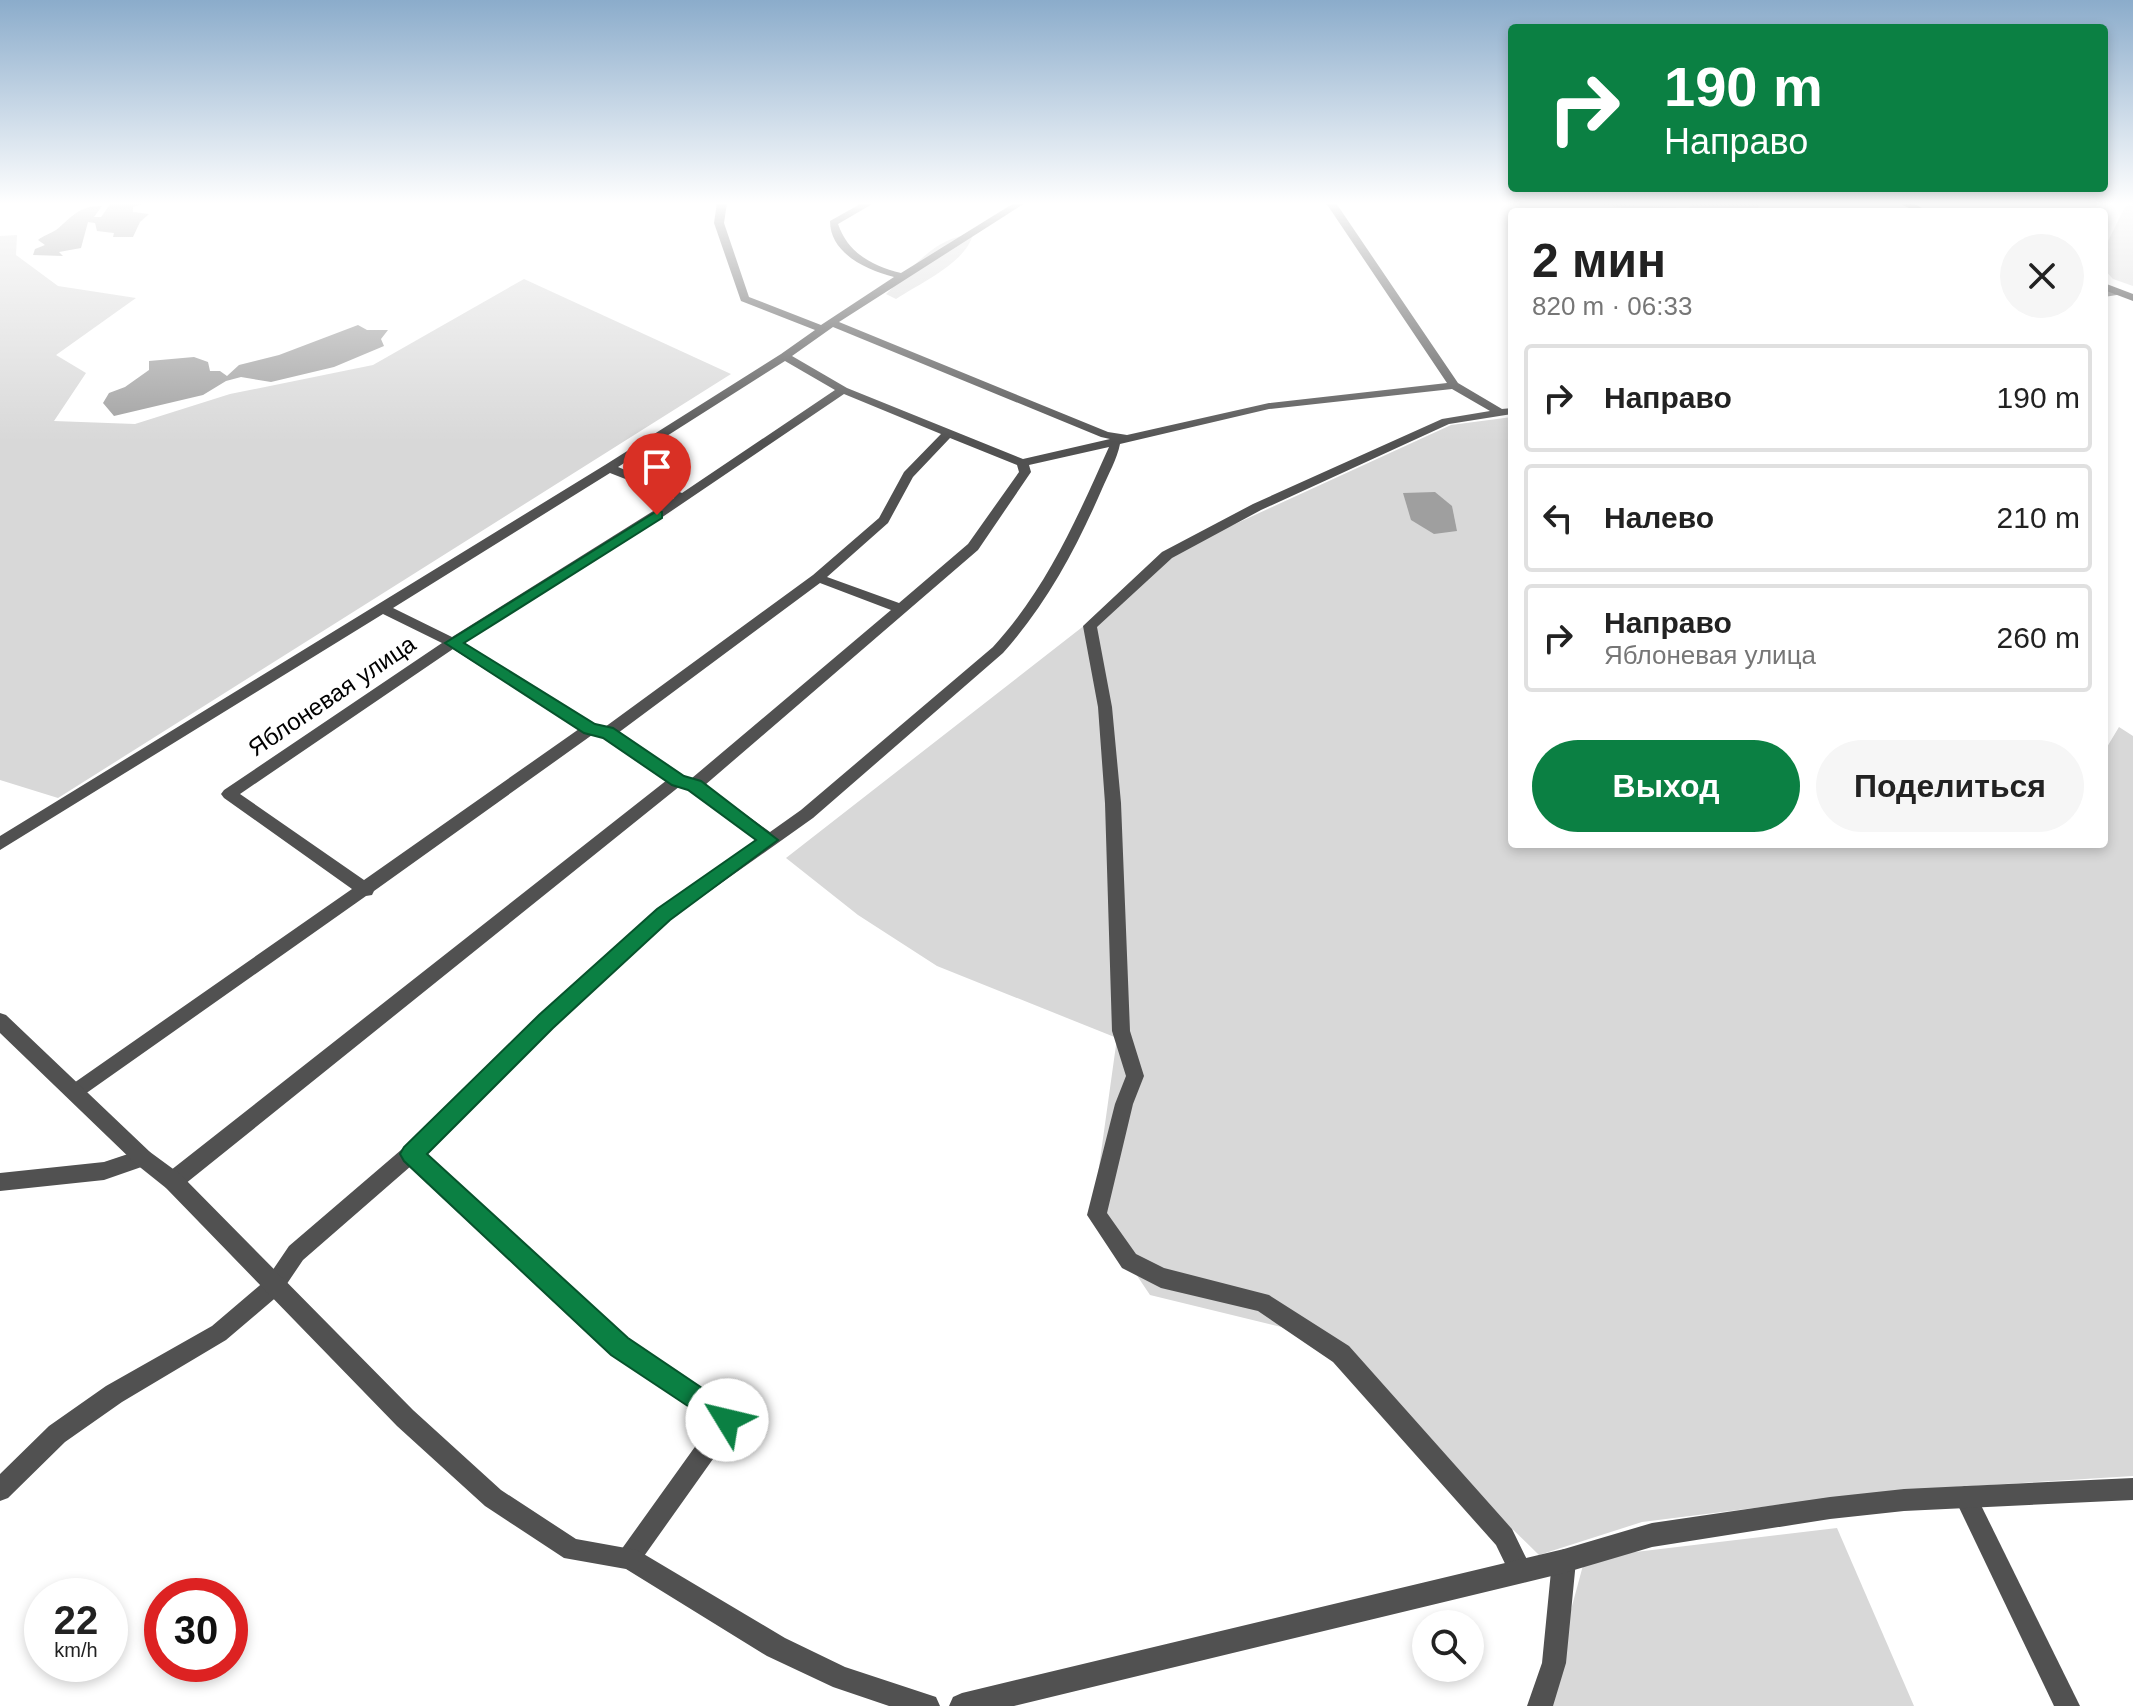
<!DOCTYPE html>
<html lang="ru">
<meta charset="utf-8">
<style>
:root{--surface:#fff;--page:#f6f6f6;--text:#222;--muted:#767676;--line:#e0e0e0;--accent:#0b8043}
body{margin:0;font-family:Helvetica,sans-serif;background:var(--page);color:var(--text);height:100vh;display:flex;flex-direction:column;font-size:30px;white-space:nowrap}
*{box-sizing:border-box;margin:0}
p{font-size:26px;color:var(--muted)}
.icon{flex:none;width:44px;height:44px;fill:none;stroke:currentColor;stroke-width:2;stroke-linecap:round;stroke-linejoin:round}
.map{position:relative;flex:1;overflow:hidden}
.drawer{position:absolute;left:1508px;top:208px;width:600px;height:640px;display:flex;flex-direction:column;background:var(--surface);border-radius:8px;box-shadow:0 4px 12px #0003}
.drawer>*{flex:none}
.banner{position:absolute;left:1508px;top:24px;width:600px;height:168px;border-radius:8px;box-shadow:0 4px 12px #0003;background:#0b8043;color:#fff;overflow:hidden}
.buttons{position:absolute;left:1412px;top:1610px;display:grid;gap:16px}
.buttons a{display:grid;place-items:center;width:72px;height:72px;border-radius:50%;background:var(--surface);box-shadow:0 4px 12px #0003;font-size:40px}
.speed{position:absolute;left:24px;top:1578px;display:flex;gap:16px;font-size:40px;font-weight:700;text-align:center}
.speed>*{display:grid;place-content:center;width:104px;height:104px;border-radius:50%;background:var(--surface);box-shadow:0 4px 12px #0003;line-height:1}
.speed small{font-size:20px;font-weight:400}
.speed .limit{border:12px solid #d22;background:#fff;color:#111}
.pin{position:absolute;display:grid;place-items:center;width:68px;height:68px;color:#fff;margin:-82px -34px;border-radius:50% 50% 50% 0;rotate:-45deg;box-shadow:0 0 8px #0007}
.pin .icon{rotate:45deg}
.me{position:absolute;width:88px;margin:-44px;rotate:306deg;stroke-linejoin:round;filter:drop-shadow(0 0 6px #0008)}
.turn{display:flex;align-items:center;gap:28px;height:168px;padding:0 24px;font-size:36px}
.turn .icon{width:104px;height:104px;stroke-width:2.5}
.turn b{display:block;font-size:56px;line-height:68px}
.round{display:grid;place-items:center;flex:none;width:84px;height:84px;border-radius:42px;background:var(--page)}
.headline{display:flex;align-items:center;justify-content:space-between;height:136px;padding:0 24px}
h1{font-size:48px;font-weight:700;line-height:60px}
.action{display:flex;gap:16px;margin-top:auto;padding:16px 24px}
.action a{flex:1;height:92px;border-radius:48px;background:var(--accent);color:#fff;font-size:32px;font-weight:700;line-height:92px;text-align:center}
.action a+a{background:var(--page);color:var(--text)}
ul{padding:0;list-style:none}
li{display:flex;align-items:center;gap:24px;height:108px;margin:0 16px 12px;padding:0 8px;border:4px solid var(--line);border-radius:8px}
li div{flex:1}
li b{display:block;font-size:30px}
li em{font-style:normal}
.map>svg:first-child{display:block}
.green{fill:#d8d8d8}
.water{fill:#9f9f9f}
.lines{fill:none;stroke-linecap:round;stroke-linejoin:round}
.minor{fill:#515151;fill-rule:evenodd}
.tertiary{fill:#515151;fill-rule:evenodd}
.secondary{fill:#1e1e1e;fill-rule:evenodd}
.route{fill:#0b8043;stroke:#07532c;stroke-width:2}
.labels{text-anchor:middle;stroke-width:8;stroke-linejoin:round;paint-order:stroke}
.street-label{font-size:24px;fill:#000;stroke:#fff}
</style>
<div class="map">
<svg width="2133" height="1706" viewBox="0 0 2133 1706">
<rect width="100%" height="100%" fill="#fff"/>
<g class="green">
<polygon points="1595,203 1688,208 1693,203 1758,203 1759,212 1646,212"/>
<polygon points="2127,203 2133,203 2133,286 2113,279 2104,269 2104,249"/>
<path d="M973,234C966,263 920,283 896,299L886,294C913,269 932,238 973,234Z"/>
<polygon points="17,235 16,255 58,286 136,298 56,355 86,373 54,421 135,424 230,394 373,365 524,279 731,374 58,798 0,780 0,236"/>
<polygon points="1512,417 1512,844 2104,844 2104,752 2119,727 2133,736 2133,1476 1891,1491 1642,1522 1539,1555 1314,1335 1150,1295 1093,1210 1117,1038 937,966 858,915 786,858 1185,547 1451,425"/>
<polygon points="1837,1528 1914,1706 1545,1706 1585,1558"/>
</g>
<g class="water">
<path d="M111,203H145L133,207V212L149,214L140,222L133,237H113L114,233L97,231L95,223L88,222L81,248L59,252L63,256L33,255L35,249L45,245L38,240C44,235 50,234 56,230C71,218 79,205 102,206L94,217H101Z"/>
<polygon points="358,325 367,330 388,330 381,339 384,346 334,367 271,382 241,377 226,381 203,395 114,416 103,403 109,393 125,387 149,370 149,361 194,357 208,362 210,371 220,371 227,376 239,365 279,355"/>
<polygon points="1435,492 1452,506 1457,531 1434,534 1411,520 1403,493"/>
</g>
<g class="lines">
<g class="minor">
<path d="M717,203H727L724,223L749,297L821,325L894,277C866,270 830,253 830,221L862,203H874L838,224C848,253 872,266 901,273L1014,203H1025L839,322L1108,432L1127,435L1269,403L1447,383L1326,203H1336L1458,383L1502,409L1512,408V414L1449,424L1261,510L1172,558L1097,627L1112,707L1121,803L1130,1031L1144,1076L1133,1104L1107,1213L1136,1254L1164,1268L1269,1295L1349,1346L1512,1529L1532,1570L1528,1578L1520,1582L1512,1578L1496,1545L1333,1362L1258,1311L1161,1288L1122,1268L1087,1215L1115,1104L1126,1076L1112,1031L1105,803L1098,707L1083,626L1162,552L1253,504L1442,419L1490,411L1452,389L1269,409L1120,444C1117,459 1108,475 1102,489C1076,549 1046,605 1003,653L813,818L669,920L552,1028L425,1154L627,1338L735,1412L738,1420L735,1428L637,1566L629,1570L621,1566L617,1558L621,1550L712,1423L611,1354L411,1166L303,1260L280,1294L226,1340L122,1402L65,1442L8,1498L0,1501V1474L49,1426L106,1386L212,1326L266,1280L289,1246L429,1126L540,1016L657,910L758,840L689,789L680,786L180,1188L173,1190L166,1188L163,1181L166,1174L667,780L603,737L592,735L374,891L372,895L366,896L78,1099L71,1097L69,1091L71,1085L352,889L224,798L221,794L224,790L442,643L383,614L0,850V836L605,465L781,354L815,330L741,301L714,223ZM833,327L1101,437L1110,439L1023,459L847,388L792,356ZM785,361L835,390L682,493L618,467ZM844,394L941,434L904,472L879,518L813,575L605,727L594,725L463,643L661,518ZM950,438L1017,465L1019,472L968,544L899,603L827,577L888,523L913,477ZM1109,447C1077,518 1047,588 993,647L801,810L770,832L705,785L978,550L1031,472L1029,465ZM610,473L674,498L452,637L393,608ZM820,583L891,610L692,778L683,776L618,733ZM453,649L579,729L364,880L240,794Z"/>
<polygon points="2119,289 2124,292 2123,294 2104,297 2104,291"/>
<polygon points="143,1149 150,1152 153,1158 150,1164 104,1180 0,1191 0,1173 104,1162"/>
<polygon points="1965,1486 1973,1489 2080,1706 2054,1706 1954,1497 1957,1489"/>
<polygon points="1564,1549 1572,1553 1576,1561 1566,1663 1553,1706 1527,1706 1542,1663 1552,1561 1556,1553"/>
</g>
<g class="tertiary">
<polygon points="0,1013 6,1015 150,1152 180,1174 413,1410 501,1490 576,1539 637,1550 785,1638 845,1667 936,1697 940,1706 889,1706 833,1687 767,1656 626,1569 564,1558 485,1506 397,1426 166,1188 136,1164 0,1033"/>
<polygon points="2133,1478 2133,1500 1904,1511 1830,1519 1652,1547 1564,1573 1014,1706 949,1706 953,1697 962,1693 1564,1549 1652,1523 1830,1497 1904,1489"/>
</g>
<g class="secondary">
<polygon points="1899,203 1912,203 1930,212 1917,212"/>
<polygon points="2104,283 2133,294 2133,301 2104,290"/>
</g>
</g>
<linearGradient id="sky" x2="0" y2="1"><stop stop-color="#8baccb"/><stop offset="0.46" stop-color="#fff"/><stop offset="1" stop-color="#fff" stop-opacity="0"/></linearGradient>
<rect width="2133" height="442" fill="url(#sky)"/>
<polygon class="route" points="657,511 662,512 662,518 464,643 595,724 613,728 684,776 701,781 778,840 670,920 553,1028 427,1154 628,1338 736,1411 739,1420 736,1429 727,1432 611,1355 404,1161 400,1154 404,1147 539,1015 657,909 756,840 688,790 672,785 603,738 584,733 445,643"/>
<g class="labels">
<g class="street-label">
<text transform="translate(332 696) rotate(-34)" y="8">Яблоневая улица</text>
</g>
</g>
</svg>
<div class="buttons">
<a><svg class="icon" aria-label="search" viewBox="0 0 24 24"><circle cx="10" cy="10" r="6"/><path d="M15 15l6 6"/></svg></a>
</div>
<div class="speed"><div>22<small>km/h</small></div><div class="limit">30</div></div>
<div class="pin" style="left:657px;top:515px;background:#d93025"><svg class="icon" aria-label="arrive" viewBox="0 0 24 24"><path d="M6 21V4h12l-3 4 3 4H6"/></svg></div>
<svg class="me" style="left:727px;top:1420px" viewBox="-20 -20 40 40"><circle r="19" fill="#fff"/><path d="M0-13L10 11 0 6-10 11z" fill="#0b8043"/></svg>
<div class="banner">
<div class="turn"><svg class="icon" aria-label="right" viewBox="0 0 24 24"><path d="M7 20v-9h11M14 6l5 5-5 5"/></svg><div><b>190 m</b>Направо</div></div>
</div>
<section class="drawer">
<div class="headline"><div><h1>2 мин</h1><p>820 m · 06:33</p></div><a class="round"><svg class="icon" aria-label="close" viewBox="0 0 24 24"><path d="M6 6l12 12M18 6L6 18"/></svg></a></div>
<ul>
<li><svg class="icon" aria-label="right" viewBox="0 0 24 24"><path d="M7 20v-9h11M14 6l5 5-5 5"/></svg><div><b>Направо</b></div><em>190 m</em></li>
<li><svg class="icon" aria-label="left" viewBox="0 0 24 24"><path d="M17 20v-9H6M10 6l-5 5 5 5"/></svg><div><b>Налево</b></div><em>210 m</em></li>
<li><svg class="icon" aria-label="right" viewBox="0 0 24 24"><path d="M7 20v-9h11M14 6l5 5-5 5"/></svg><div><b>Направо</b><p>Яблоневая улица</p></div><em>260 m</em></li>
</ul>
<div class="action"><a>Выход</a><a>Поделиться</a></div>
</section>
</div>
